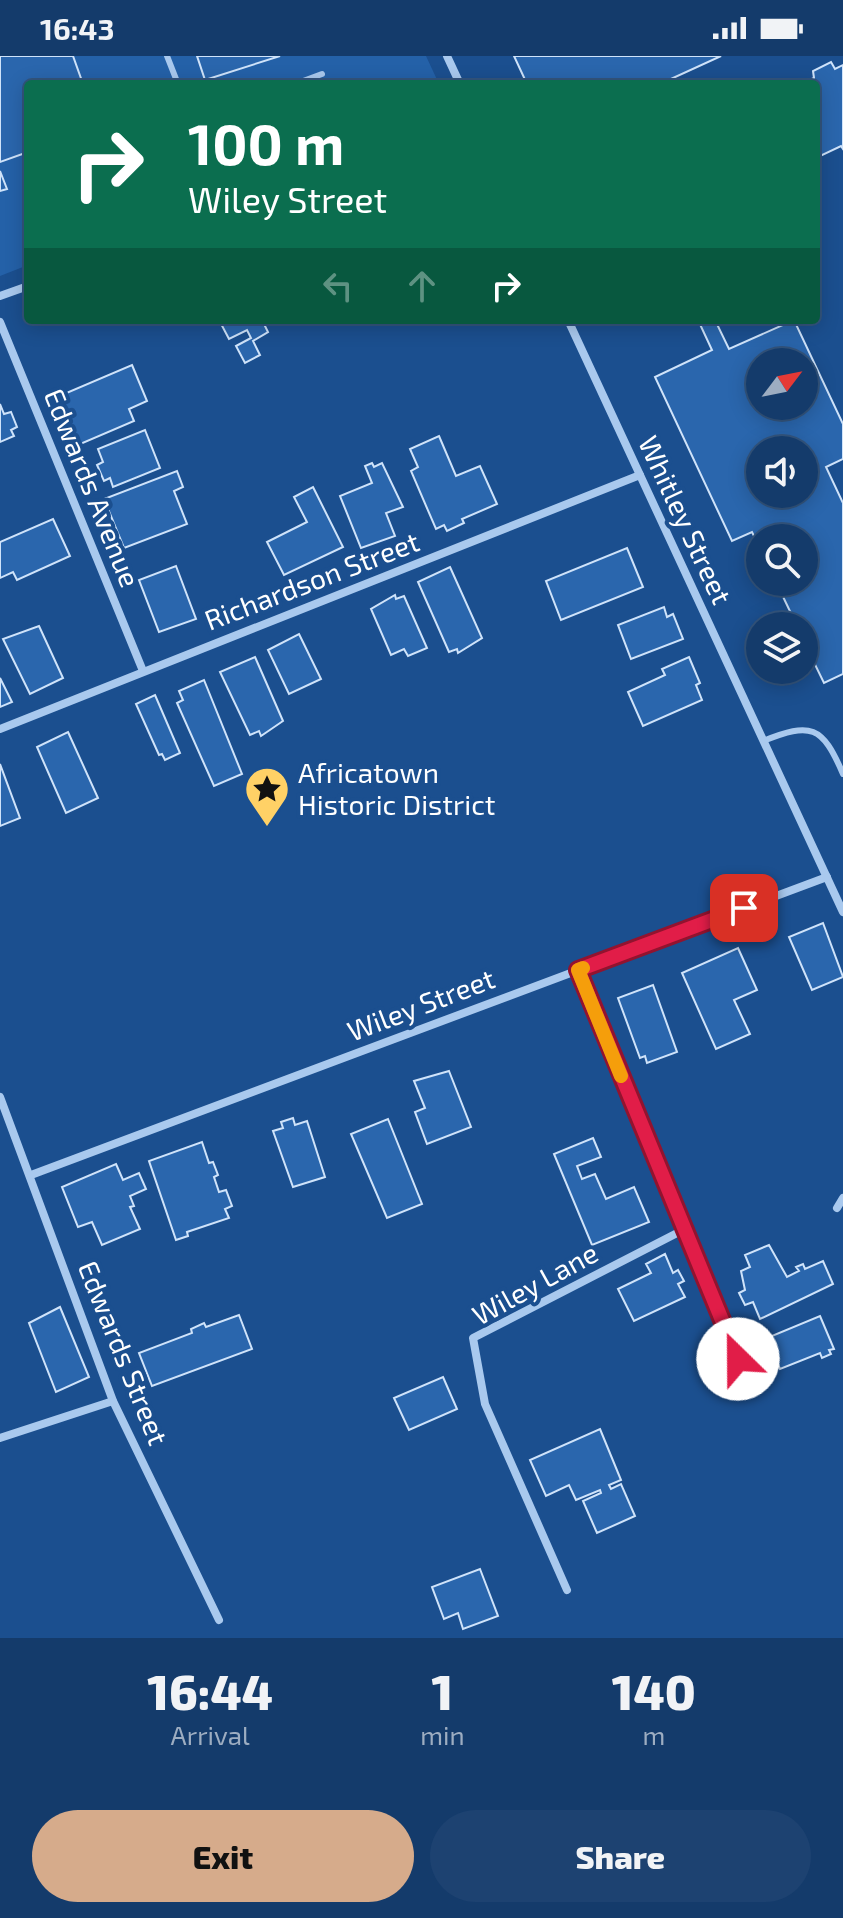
<!DOCTYPE html>
<style>
:root{--surface:#143b6b;--page:#1d4271;--text:#f1f3f6;--muted:#9dadc1;--line:#33557e;--accent:#d6ab8b}
body{margin:0;font-family:"Exo 2",sans-serif;background:var(--page);color:var(--text);height:100vh;display:flex;flex-direction:column;font-size:30px;white-space:nowrap}
*{box-sizing:border-box;margin:0}
p{font-size:26px;color:var(--muted)}
.icon{flex:none;width:44px;height:44px;fill:none;stroke:currentColor;stroke-width:2;stroke-linecap:round;stroke-linejoin:round}
.map{position:relative;height:1582px;overflow:hidden}
.side{display:flex;flex-direction:column;background:var(--surface);flex:1}
.side>*{flex:none}
.hud{position:absolute;left:24px;top:24px;width:796px;height:244px;border-radius:8px;box-shadow:0 4px 20px #0003,0 0 0 2px var(--line);background:#0b6e4f;color:#fff;overflow:hidden}
.needle{width:52px;rotate:58deg}
.tools{position:absolute;left:746px;top:292px;display:grid;gap:16px}
.tools a{display:grid;place-items:center;width:72px;height:72px;border-radius:50%;background:var(--surface);box-shadow:0 4px 20px #0003,0 0 0 2px var(--line);font-size:40px}
.pin{position:absolute;display:grid;place-items:center;width:68px;height:68px;color:#fff;margin:-34px;border-radius:16px;box-shadow:0 4px 12px #0006}
.me{position:absolute;width:88px;margin:-44px;rotate:337deg;stroke-linejoin:round;filter:drop-shadow(0 0 6px #0008)}
.turn{display:flex;align-items:center;gap:28px;height:168px;padding:0 32px;font-size:36px}
.turn .icon{width:104px;height:104px;stroke-width:2.5}
.turn b{display:block;font-size:56px;line-height:68px}
.lanes{display:flex;align-items:center;height:76px;padding:0 32px;background:#0003;justify-content:center;gap:40px;direction:ltr}
.lanes .off{opacity:.35}
.eta{display:flex;justify-content:space-evenly;align-items:center;height:136px;text-align:center}
.eta b{font-size:48px;font-weight:800;line-height:56px}
.action{display:flex;gap:16px;margin-top:auto;padding:16px 32px}
.action a{flex:1;height:92px;border-radius:48px;background:var(--accent);color:#111;font-size:32px;font-weight:800;line-height:92px;text-align:center}
.action a+a{background:var(--page);color:var(--text)}
.status{display:flex;justify-content:space-between;align-items:center;height:56px;padding:0 40px;background:var(--surface);direction:ltr}
.status svg{height:22px;fill:currentColor}
.map>svg:first-child{display:block}
.green{fill:#2461a8}
.building{fill:#2a66ad;stroke:#cfe3fa;stroke-width:2;fill-rule:evenodd}
.lines{fill:none;stroke-linecap:round;stroke-linejoin:round}
.service{stroke:#a9c9ee;stroke-width:6}
.minor{stroke:#a9c9ee;stroke-width:8}
.route-casing{stroke:#92132f;stroke-width:20}
.route{stroke:#e11d48;stroke-width:14}
.slow{stroke:#f59e0b;stroke-width:14}
.labels{text-anchor:middle;stroke-width:8;stroke-linejoin:round;paint-order:stroke}
.street-label{font-size:28px;fill:#fff;stroke:#1b4f8f}
.poi-label{font-size:28px;fill:#fff;stroke:#1b4f8f;text-anchor:start}
</style>
<div class="status"><b>16:43</b><svg viewBox="0 0 49 12"><path d="M0 12V9h3v3zM5 12V6h3v6zM10 12V3h3v9zM15 12V0h3v12zM26 1h20v11H26zM47 4h2v5h-2z"/></svg></div>
<div class="map">
<svg width="843" height="1582" viewBox="0 0 843 1582">
<rect width="100%" height="100%" fill="#1b4f8f"/>
<polygon class="green" points="0,0 426,0 439,28 28,28 28,209 0,220"/>
<g class="building">
<polygon points="0,0 73,0 83,28 28,28 28,96 0,106"/>
<polygon points="197,0 280,0 205,24"/>
<polygon points="514,0 721,0 660,28 527,28"/>
<polygon points="831,6 835,13 843,9 843,93 841,90 816,102 816,28 800,28 814,22 813,15"/>
<polygon points="0,115 7,133 0,135"/>
<polygon points="219,264 262,264 268,276 253,285 260,299 245,307 236,290 251,282 247,274 229,283"/>
<path d="M698,264H715L729,293L794,264L843,368V403L826,411L843,447V618L824,627L804,586V570H797L776,526H804V482H760V492L752,476L732,485L655,321L712,294ZM760,306H804V350H760ZM760,394H804V438H760Z"/>
<polygon points="132,309 147,345 129,353 134,365 78,389 57,341"/>
<polygon points="0,348 4,358 11,356 17,371 11,374 14,380 0,386"/>
<polygon points="145,374 160,412 113,431 110,422 104,425 97,409 103,406 98,393"/>
<polygon points="439,380 456,420 480,410 497,448 462,463 464,467 447,475 444,469 436,473 411,415 418,411 410,393"/>
<polygon points="372,407 374,411 382,407 403,451 386,457 395,480 361,492 340,440 372,427 365,410"/>
<polygon points="177,415 183,431 174,435 187,468 124,492 104,443"/>
<polygon points="313,431 343,491 284,519 267,486 307,466 294,441"/>
<polygon points="53,463 70,500 17,524 13,516 0,522 0,486"/>
<polygon points="627,492 643,531 561,564 546,525"/>
<polygon points="176,510 196,563 159,576 139,524"/>
<polygon points="450,511 482,582 458,597 457,593 449,596 418,526"/>
<polygon points="395,539 396,543 404,540 427,592 408,600 404,593 391,599 371,553"/>
<polygon points="664,551 667,561 673,558 683,583 631,603 618,569"/>
<polygon points="39,570 63,622 30,638 3,583"/>
<polygon points="299,578 321,623 289,638 268,594"/>
<polygon points="255,601 283,665 261,680 259,675 250,679 220,616"/>
<polygon points="689,601 700,627 696,629 702,644 643,670 628,636 665,619 662,613"/>
<polygon points="0,622 12,646 0,651"/>
<polygon points="204,624 242,718 214,730 177,647 183,644 179,635"/>
<polygon points="155,639 180,697 165,704 162,698 159,699 136,648"/>
<polygon points="68,676 98,742 66,757 37,691"/>
<polygon points="0,708 20,762 0,770"/>
<polygon points="823,867 843,921 812,934 789,881"/>
<polygon points="738,892 757,934 734,944 750,978 716,993 682,917"/>
<polygon points="653,929 677,996 647,1007 645,1000 640,1002 618,942"/>
<polygon points="449,1015 471,1071 427,1088 415,1056 425,1052 414,1025"/>
<polygon points="293,1062 295,1069 307,1065 325,1121 293,1131 273,1075 283,1072 281,1066"/>
<polygon points="388,1063 422,1148 387,1162 351,1078"/>
<polygon points="593,1082 601,1101 577,1110 582,1123 595,1118 606,1143 634,1131 649,1166 592,1189 554,1098"/>
<polygon points="202,1086 209,1107 213,1106 218,1119 214,1121 219,1136 226,1134 232,1150 225,1153 229,1162 187,1176 188,1180 176,1184 149,1105"/>
<polygon points="116,1108 123,1124 139,1117 146,1133 130,1140 134,1150 130,1151 140,1173 102,1189 92,1166 78,1171 62,1131"/>
<polygon points="769,1189 787,1221 799,1215 796,1211 803,1208 805,1213 823,1205 833,1228 760,1263 753,1246 745,1249 739,1237 745,1234 741,1215 750,1211 745,1199"/>
<polygon points="665,1198 673,1217 678,1214 684,1225 678,1228 685,1241 634,1265 618,1233 651,1217 646,1208"/>
<polygon points="60,1251 89,1321 56,1336 29,1267"/>
<polygon points="239,1259 252,1293 152,1330 139,1297 192,1277 191,1273 204,1267 206,1271"/>
<polygon points="820,1260 834,1293 829,1294 831,1298 822,1302 820,1297 780,1313 767,1282"/>
<polygon points="443,1321 457,1353 409,1374 394,1342"/>
<polygon points="600,1373 621,1424 609,1429 611,1433 621,1428 635,1460 597,1477 583,1445 601,1437 600,1434 576,1444 569,1429 546,1440 530,1404"/>
<polygon points="480,1513 498,1560 463,1573 458,1557 444,1563 432,1531"/>
</g>
<g class="lines">
<g class="service">
<polyline points="167,0 178,28"/>
<polyline points="295,28 322,18"/>
<path d="M763,685C811,666 822,669 843,718"/>
</g>
<g class="minor">
<polyline points="447,0 460,28"/>
<polyline points="0,240 28,230"/>
<polyline points="568,264 843,856"/>
<polyline points="0,266 143,615"/>
<polyline points="0,673 640,419"/>
<polyline points="578,914 738,1303"/>
<polyline points="0,1041 113,1345 219,1564"/>
<polyline points="31,1119 827,821"/>
<polyline points="837,1152 843,1142"/>
<polyline points="0,1382 113,1345"/>
<polyline points="567,1534 485,1348 473,1282 683,1174"/>
</g>
</g>
<g class="lines">
<g class="route-casing">
<polyline id="route" points="738,1303 578,914 744,852"/>
</g>
<use href="#route" class="route"/>
<polyline class="slow" points="583,912 578,914 621,1020"/>
</g>
<defs>
<g id="sight-pin" transform="scale(2.3)"><path d="M0 17L-7.5 6A9.5 9.5 0 1 1 7.5 6Z" fill="#ffd166" stroke="#1b4f8f"/><path d="M0-6L1.8-2.2L6-1.7L2.9 1.2L3.7 5.4L0 3.3L-3.7 5.4L-2.9 1.2L-6-1.7L-1.8-2.2Z" fill="#111"/></g>
</defs>
<g fill-rule="evenodd">
<use href="#sight-pin" x="267" y="733"/>
</g>
<g class="labels">
<g class="street-label">
<text transform="translate(92 432) rotate(68)" y="10">Edwards Avenue</text>
<text transform="translate(685 464) rotate(65)" y="10">Whitley Street</text>
<text transform="translate(312 525) rotate(-21)" y="10">Richardson Street</text>
<text transform="translate(421 949) rotate(-21)" y="10">Wiley Street</text>
<text transform="translate(535 1228) rotate(-29)" y="10">Wiley Lane</text>
<text transform="translate(123 1297) rotate(68)" y="10">Edwards Street</text>
</g>
<g class="poi-label">
<text x="298" y="727">Africatown<tspan x="298" dy="32">Historic District</tspan></text>
</g>
</g>
</svg>
<div class="tools">
<a><svg class="needle" viewBox="-14 -14 28 28"><path d="M0-13l5 13h-10z" fill="#e53935"/><path d="M0 13l5-13h-10z" fill="#9dadc1"/></svg></a>
<a><svg class="icon" aria-label="sound" viewBox="0 0 24 24"><path d="M4 9h4l5-4v14l-5-4H4zM17 9q2 3 0 6"/></svg></a>
<a><svg class="icon" aria-label="search" viewBox="0 0 24 24"><circle cx="10" cy="10" r="6"/><path d="M15 15l6 6"/></svg></a>
<a><svg class="icon" aria-label="layers" viewBox="0 0 24 24"><path d="M12 4l9 5-9 5-9-5zM3 14l9 5 9-5"/></svg></a>
</div>
<div class="pin" style="left:744px;top:852px;background:#d93025"><svg class="icon" aria-label="arrive" viewBox="0 0 24 24"><path d="M6 21V4h12l-3 4 3 4H6"/></svg></div>
<svg class="me" style="left:738px;top:1303px" viewBox="-20 -20 40 40"><circle r="19" fill="#fff"/><path d="M0-13L10 11 0 6-10 11z" fill="#e11d48"/></svg>
<div class="hud">
<div class="turn"><svg class="icon" aria-label="right" viewBox="0 0 24 24"><path d="M7 20v-9h11M14 6l5 5-5 5"/></svg><div><b>100 m</b>Wiley Street</div></div>
<div class="lanes"><svg class="icon off" aria-label="left" viewBox="0 0 24 24"><path d="M17 20v-9H6M10 6l-5 5 5 5"/></svg><svg class="icon off" aria-label="ahead" viewBox="0 0 24 24"><path d="M12 20V5M6 11l6-6 6 6"/></svg><svg class="icon" aria-label="right" viewBox="0 0 24 24"><path d="M7 20v-9h11M14 6l5 5-5 5"/></svg></div>
</div>
</div>
<section class="side">
<div class="eta">
<div><b>16:44</b><p>Arrival</p></div>
<div><b>1</b><p>min</p></div>
<div><b>140</b><p>m</p></div>
</div>
<div class="action"><a>Exit</a><a>Share</a></div>
</section>
